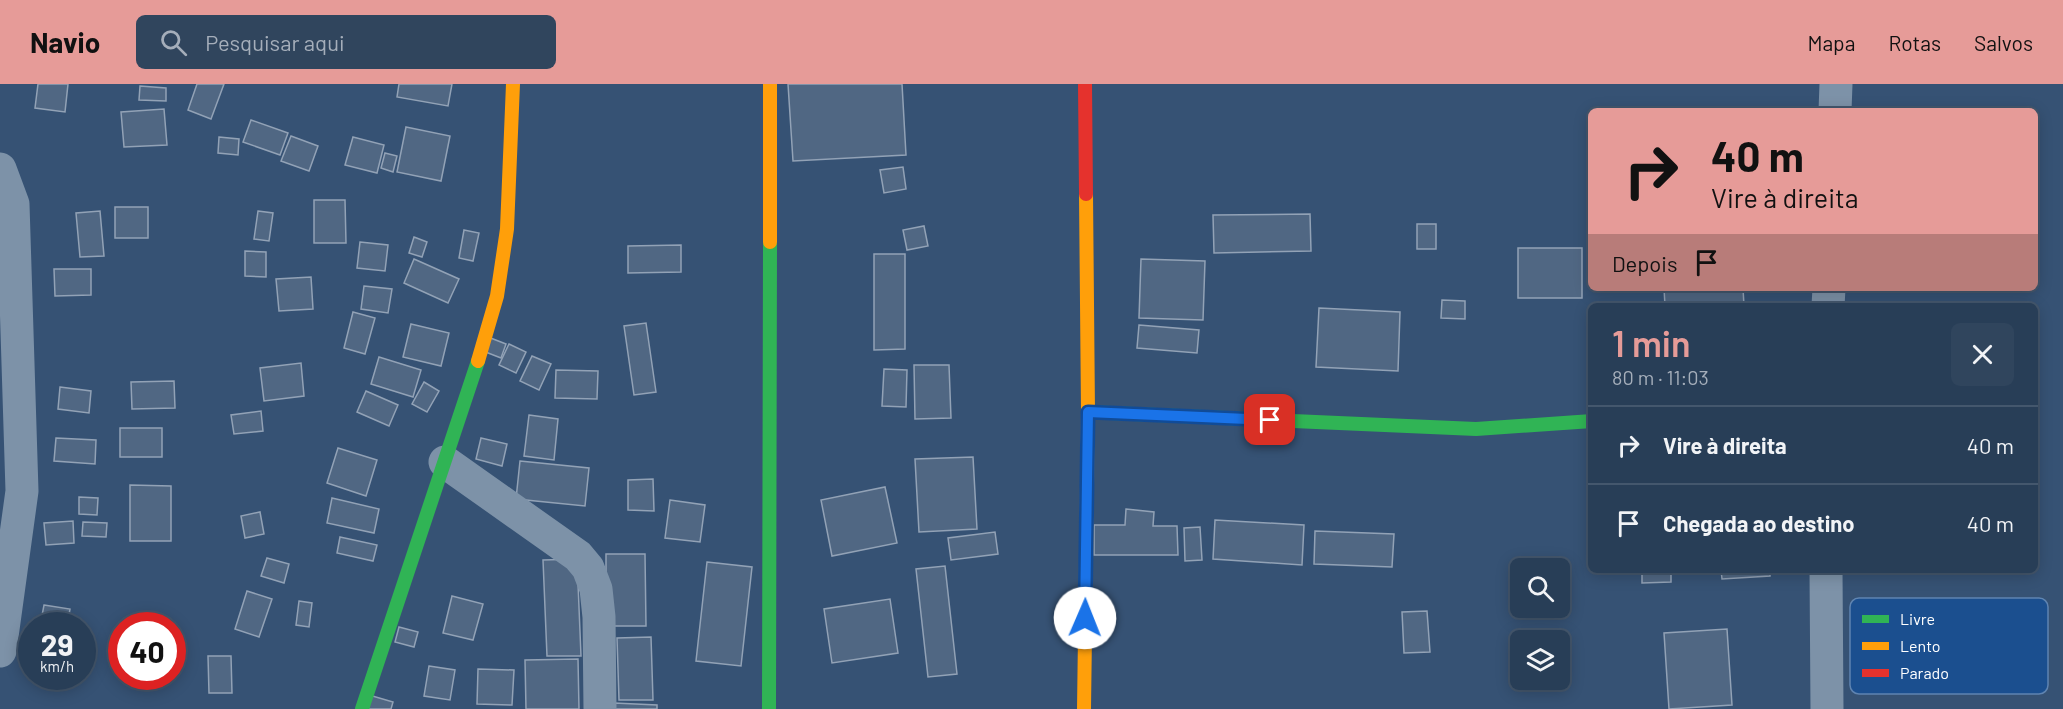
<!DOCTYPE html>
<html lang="pt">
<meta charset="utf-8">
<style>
:root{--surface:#283e57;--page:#30455d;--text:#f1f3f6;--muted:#a5aeba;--line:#44576d;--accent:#e69b98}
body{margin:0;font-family:Barlow,sans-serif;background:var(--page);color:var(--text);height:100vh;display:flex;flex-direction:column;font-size:22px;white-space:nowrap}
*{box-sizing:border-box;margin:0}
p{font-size:20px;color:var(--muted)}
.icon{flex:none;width:33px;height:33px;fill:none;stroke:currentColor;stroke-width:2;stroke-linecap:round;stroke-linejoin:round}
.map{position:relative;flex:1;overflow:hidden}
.sheet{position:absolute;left:1588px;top:219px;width:450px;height:270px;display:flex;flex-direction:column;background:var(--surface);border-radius:9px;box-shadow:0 3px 15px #0003,0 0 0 2px var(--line)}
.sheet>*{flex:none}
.hud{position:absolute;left:1588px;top:24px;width:450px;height:183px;border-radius:9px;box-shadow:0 3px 15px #0003,0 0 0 2px var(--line);background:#e69b98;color:#111;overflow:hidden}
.controls{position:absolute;left:1510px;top:474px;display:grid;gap:12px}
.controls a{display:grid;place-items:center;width:60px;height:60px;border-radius:9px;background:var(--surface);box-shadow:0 3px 15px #0003,0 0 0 2px var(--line);font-size:30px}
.speed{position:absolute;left:18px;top:528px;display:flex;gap:12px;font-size:30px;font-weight:700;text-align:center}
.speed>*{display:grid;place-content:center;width:78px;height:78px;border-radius:50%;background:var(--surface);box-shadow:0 3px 15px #0003,0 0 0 2px var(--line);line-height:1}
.speed small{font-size:15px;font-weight:400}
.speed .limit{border:9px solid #d22;background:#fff;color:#111}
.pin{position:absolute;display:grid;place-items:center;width:51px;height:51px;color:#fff;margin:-26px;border-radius:12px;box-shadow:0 3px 9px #0006}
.me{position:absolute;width:66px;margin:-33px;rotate:1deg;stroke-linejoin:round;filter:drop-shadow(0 0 4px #0008)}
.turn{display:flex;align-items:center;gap:21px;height:126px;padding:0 24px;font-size:27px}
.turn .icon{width:78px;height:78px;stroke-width:2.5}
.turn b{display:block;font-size:42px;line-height:51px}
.then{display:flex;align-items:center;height:57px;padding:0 24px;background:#0003;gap:12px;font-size:22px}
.round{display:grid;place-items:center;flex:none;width:63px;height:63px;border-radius:9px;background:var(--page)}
.headline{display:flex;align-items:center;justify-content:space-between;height:102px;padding:0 24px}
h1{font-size:36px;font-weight:600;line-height:45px;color:var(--accent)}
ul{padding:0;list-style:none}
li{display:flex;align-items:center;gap:18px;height:78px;padding:0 24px;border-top:2px solid var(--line)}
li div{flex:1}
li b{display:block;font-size:22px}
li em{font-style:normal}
header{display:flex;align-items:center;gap:36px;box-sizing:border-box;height:84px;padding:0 30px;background:var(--accent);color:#111}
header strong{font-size:28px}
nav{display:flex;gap:33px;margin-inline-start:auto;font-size:21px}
.search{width:420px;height:54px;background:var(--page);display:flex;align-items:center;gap:15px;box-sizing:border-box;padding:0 21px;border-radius:9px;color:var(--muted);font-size:22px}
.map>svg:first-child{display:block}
.building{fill:#506783;stroke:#92a2b6;stroke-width:1.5}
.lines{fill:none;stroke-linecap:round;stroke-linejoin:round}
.street{stroke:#7d92a8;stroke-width:33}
.fast{stroke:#30b455;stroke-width:14}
.slow{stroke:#ff9f0a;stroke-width:14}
.jam{stroke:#e5322d;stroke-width:14}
.route-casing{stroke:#114b97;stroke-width:15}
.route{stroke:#1a73e8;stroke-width:10}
.key{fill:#1b4f8f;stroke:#5f84b1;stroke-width:1.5}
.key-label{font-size:16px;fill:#fff}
</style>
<header>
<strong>Navio</strong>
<div class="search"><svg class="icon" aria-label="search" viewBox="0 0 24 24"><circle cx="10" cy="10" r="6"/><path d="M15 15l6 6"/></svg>Pesquisar aqui</div>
<nav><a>Mapa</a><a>Rotas</a><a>Salvos</a></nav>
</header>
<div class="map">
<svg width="2063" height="625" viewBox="0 0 2063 625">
<rect width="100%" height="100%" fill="#365274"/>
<g class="building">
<polygon points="38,0 68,0 65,28 35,24"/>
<polygon points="197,0 224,0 211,35 188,26"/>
<polygon points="399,0 452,0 448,22 397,13"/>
<polygon points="788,0 902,0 906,71 793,77"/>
<polygon points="140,2 166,4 166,17 139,16"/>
<polygon points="164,25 167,61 124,63 121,28"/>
<polygon points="251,36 288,49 280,71 243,58"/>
<polygon points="406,43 450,52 441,97 397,88"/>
<polygon points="291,52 318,62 309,87 281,77"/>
<polygon points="219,53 239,55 238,71 218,69"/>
<polygon points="353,53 384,61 377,89 345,81"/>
<polygon points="385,69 397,72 393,88 381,84"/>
<polygon points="903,83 906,105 884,109 880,86"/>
<polygon points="314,116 345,116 346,159 314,159"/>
<rect x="115" y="123" width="33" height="31"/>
<polygon points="100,127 104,172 80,173 76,129"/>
<polygon points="258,127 273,129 269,157 254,155"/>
<polygon points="1310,130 1311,167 1214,169 1213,131"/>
<rect x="1417" y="140" width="19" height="25"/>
<polygon points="924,142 928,162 907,166 903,146"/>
<polygon points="464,146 479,149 473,177 459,174"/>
<polygon points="414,153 427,158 422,173 409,169"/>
<polygon points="360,158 388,161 385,187 357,184"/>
<polygon points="681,161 681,188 628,189 628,162"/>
<rect x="1518" y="164" width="64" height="50"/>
<polygon points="245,167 266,168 266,193 245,192"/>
<polygon points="874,170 905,170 905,265 874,266"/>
<polygon points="414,175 459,195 448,219 404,199"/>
<polygon points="1141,175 1205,177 1203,236 1139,234"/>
<polygon points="54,185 91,185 91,211 55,212"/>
<polygon points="311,193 313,225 279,227 276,195"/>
<polygon points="364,202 392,205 388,229 361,225"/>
<polygon points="1664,204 1743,204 1744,222 1665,222"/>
<polygon points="1442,216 1465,217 1465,235 1441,234"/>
<polygon points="1319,224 1400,228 1398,287 1316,283"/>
<polygon points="353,228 375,234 365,270 344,264"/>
<polygon points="646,239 656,308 634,311 624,242"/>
<polygon points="411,240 449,249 441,282 403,273"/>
<polygon points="1139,241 1199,246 1197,269 1137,264"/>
<polygon points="488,253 506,260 501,274 483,267"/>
<polygon points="509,260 526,268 516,289 499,281"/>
<polygon points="532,272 551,280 539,306 520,297"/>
<polygon points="379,273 421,286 413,313 371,300"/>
<polygon points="301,279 304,312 264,317 260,284"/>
<polygon points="914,281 949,281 951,334 915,335"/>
<polygon points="884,285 907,286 906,323 882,322"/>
<polygon points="556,286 598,287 597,315 555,314"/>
<polygon points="174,297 175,324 132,325 131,298"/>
<polygon points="424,298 439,307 427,328 412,320"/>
<polygon points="60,303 91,307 89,329 58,325"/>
<polygon points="366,307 398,321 389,342 357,328"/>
<polygon points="261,327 263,347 234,350 231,331"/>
<polygon points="529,331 558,335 554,376 524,372"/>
<rect x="120" y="344" width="42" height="29"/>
<polygon points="56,354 96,356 95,380 54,377"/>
<polygon points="481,354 507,360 502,382 476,375"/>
<polygon points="338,364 377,376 366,412 327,399"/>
<polygon points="973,373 977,445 919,448 915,375"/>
<polygon points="520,377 589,384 585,422 516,415"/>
<polygon points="653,395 654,427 628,426 628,396"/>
<polygon points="130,401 171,402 171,457 130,457"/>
<polygon points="885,403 897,459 832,472 821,416"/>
<polygon points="79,413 98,414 97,431 79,430"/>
<polygon points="332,414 379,425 374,449 327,439"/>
<polygon points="670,416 705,421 700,458 665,454"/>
<polygon points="1126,425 1154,428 1153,442 1177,442 1178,471 1094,471 1094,441 1125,441"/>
<polygon points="260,428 264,450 245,454 241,432"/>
<polygon points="1215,436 1304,441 1302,481 1213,475"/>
<polygon points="73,437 74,459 46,461 44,439"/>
<polygon points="83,438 107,439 106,453 82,452"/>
<polygon points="1200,443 1202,476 1185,477 1184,444"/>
<polygon points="1315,447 1394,450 1392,483 1314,480"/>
<polygon points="995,448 998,470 951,476 948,454"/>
<polygon points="340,453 377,461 373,477 337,469"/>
<polygon points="606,470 645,470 646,542 606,542"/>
<polygon points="267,474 289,480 284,499 261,492"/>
<polygon points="577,475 581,572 547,572 543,476"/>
<polygon points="707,478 752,483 741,582 696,577"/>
<polygon points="945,482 957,590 928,593 916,485"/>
<polygon points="1642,486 1671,486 1671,498 1642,499"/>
<polygon points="1721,486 1770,486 1770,492 1722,495"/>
<polygon points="247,507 272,515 259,553 235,545"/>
<polygon points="452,512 483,520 473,556 443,549"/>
<polygon points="890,515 898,569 832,579 824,525"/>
<polygon points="299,517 312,519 309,543 296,541"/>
<polygon points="44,521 70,525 67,542 40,542"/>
<polygon points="1427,527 1430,568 1404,569 1402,528"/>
<polygon points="399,543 418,548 414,563 395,558"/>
<polygon points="1727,545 1732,621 1669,625 1664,549"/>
<polygon points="651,553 653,616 619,616 617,554"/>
<polygon points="208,572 231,572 232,609 209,609"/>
<polygon points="578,575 579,625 526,625 525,576"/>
<polygon points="429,582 455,586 450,616 424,612"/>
<polygon points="478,585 514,586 512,621 477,620"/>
<polygon points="369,611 393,618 391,625 365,625"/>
<polygon points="614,619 657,621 657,625 613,625"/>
</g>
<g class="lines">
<g class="street">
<polyline points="1835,27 1836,0"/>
<polyline points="0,85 13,120 22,407 0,567"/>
<polyline points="1828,222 1829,204"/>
<polyline points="445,378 578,472 588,484 596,505 599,533 600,625"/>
<polyline points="1826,486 1827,625"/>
</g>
<g class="fast">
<polyline points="1088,328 1476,345 1592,337"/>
<polyline points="362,625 478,277"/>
<polyline points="769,625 770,158"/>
</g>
<g class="slow">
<polyline points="770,158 770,0"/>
<polyline points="478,277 497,212 507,145 513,0"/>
<polyline points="1084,625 1088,328 1086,110"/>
</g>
<polyline class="jam" points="1085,0 1086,110"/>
</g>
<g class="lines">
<g class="route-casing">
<polyline id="route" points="1085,534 1088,328 1270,336"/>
</g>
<use href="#route" class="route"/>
</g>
<rect x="1850" y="514" width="198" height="96" rx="9" class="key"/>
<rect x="1862" y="531" width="27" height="8" fill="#30b455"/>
<rect x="1862" y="558" width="27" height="8" fill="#ff9f0a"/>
<rect x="1862" y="585" width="27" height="8" fill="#e5322d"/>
<g class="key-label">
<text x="1900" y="541">Livre</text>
<text x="1900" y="568">Lento</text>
<text x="1900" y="595">Parado</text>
</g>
</svg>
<div class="controls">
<a><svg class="icon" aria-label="search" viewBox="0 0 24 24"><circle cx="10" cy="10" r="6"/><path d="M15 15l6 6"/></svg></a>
<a><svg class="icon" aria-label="layers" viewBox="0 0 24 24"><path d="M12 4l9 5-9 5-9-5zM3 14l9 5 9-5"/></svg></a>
</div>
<div class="speed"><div>29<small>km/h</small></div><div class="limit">40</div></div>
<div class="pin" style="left:1270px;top:336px;background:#d93025"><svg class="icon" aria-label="arrive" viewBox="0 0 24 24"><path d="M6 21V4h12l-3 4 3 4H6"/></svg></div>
<svg class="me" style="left:1085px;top:534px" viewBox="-20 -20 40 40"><circle r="19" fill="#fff"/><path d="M0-13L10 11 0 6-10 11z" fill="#1a73e8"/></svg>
<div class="hud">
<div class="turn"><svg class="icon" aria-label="right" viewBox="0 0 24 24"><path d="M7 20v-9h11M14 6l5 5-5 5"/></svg><div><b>40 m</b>Vire à direita</div></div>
<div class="then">Depois<svg class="icon" aria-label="arrive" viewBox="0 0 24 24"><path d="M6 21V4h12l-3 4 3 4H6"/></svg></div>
</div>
<section class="sheet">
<div class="headline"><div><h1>1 min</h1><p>80 m · 11:03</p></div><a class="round"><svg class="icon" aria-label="close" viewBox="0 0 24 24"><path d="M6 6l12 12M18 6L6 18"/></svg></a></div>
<ul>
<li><svg class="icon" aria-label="right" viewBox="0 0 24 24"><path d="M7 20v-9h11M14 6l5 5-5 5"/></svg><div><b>Vire à direita</b></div><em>40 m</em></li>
<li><svg class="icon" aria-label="arrive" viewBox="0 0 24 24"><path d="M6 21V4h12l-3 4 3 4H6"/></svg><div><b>Chegada ao destino</b></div><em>40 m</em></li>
</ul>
</section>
</div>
